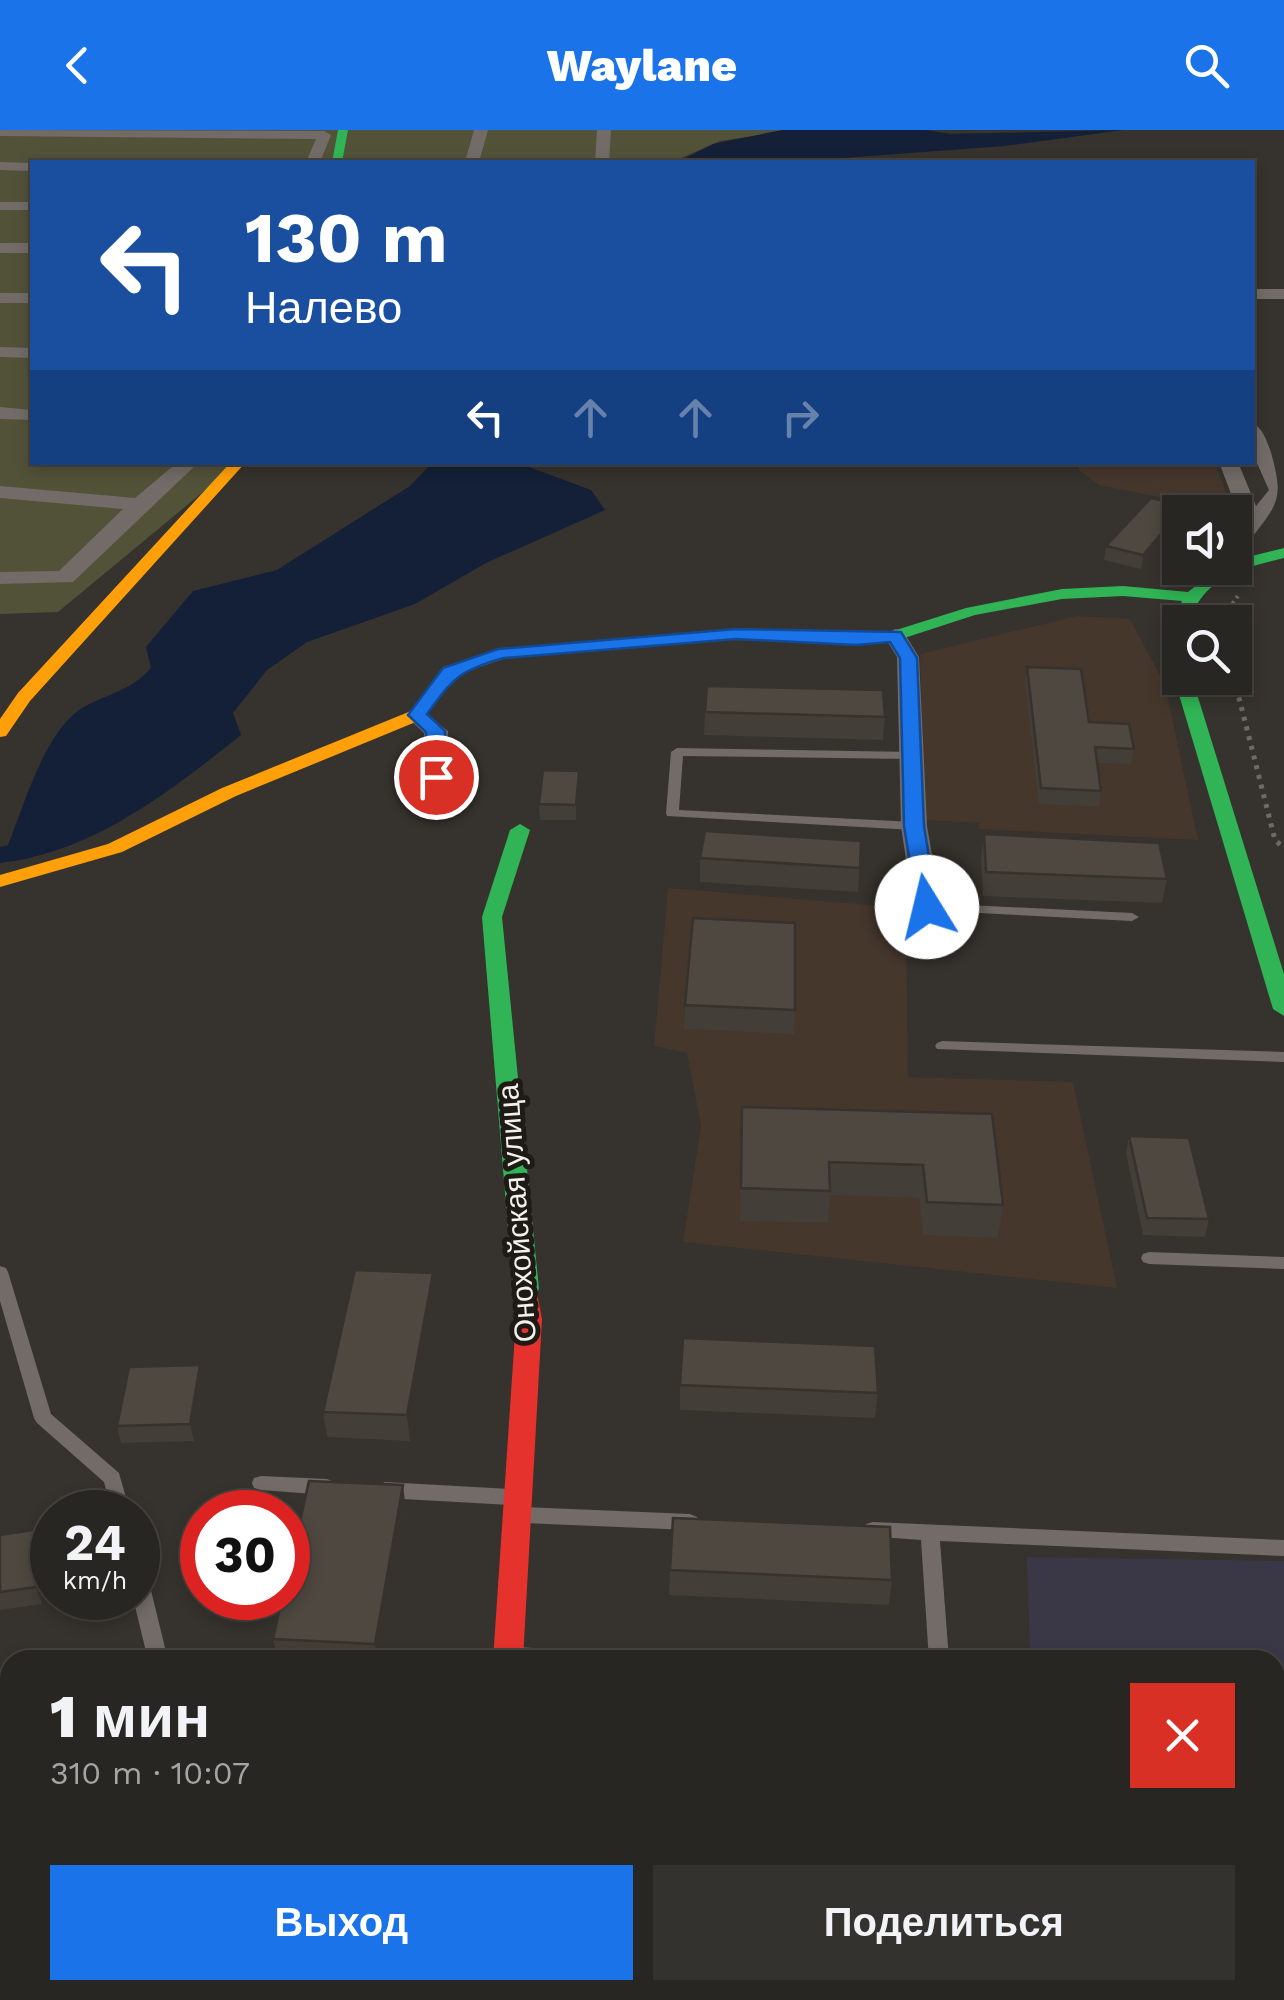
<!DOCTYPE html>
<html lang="ru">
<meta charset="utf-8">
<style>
:root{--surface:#282622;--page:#34322f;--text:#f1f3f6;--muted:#a5a5a5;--line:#444340;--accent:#1a73e8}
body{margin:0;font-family:"Work Sans",sans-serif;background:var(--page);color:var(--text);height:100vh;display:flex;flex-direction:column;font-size:38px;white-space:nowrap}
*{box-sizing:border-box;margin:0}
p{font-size:32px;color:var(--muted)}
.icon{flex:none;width:55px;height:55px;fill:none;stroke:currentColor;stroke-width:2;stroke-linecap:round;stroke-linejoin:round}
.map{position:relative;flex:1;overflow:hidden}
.drawer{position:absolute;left:0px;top:1520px;width:1285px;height:350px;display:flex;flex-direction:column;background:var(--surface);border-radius:30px 30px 0 0;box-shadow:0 5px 15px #0003,0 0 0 2px var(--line)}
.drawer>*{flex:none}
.banner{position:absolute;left:30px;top:30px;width:1225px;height:305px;border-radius:0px;box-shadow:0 5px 15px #0003,0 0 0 2px var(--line);background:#1a4fa0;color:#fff;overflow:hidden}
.fabs{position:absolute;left:1162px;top:365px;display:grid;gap:20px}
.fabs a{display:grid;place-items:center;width:90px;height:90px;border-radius:0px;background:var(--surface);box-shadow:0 5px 15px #0003,0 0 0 2px var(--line);font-size:50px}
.speed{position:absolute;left:30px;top:1360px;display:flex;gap:20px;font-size:50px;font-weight:700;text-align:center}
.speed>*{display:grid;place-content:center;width:130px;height:130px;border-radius:50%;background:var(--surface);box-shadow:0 5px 15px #0003,0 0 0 2px var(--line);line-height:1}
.speed small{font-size:25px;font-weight:400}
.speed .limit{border:15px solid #d22;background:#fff;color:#111}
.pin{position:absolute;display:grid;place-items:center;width:85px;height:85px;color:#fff;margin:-42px;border:5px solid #fff;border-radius:50%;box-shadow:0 2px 10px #0007}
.me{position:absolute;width:110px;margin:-55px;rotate:351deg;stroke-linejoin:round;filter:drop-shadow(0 0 8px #0008)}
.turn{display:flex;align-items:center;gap:35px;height:210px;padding:0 50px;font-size:45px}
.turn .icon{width:130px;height:130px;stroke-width:2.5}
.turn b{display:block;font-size:70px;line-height:85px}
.lanes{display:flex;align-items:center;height:95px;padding:0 50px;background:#0003;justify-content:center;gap:50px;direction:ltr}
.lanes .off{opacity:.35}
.round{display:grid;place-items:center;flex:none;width:105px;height:105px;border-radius:0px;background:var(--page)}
.head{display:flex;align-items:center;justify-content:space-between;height:170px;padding:0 50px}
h1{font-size:60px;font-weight:800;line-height:75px}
.action{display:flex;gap:20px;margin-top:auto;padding:20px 50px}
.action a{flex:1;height:115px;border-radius:0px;background:var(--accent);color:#fff;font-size:40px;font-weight:800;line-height:115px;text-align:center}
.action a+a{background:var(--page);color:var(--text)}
header{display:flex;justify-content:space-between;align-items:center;height:130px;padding:0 50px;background:var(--accent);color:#fff;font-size:45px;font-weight:800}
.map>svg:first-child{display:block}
.education{fill:#45372c}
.medical{fill:#3a3846}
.green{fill:#525239}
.water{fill:#132037}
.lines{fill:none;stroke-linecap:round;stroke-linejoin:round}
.path-far1{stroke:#6f6a68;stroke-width:4;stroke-dasharray:2.5 4;stroke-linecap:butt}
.path{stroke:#6f6a68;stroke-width:5;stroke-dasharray:4 6;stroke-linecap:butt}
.lane{fill:#726b68;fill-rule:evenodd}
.street{fill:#726b68;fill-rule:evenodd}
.fast{fill:#30b455;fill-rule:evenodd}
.slow{fill:#ff9f0a;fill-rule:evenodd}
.jam{fill:#e5322d;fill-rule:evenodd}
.wall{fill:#433e37}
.shaded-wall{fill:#37322d}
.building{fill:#4e4840;stroke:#37322d;stroke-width:2.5}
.route{fill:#1a73e8;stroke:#114b97;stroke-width:2.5}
.labels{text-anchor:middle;stroke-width:10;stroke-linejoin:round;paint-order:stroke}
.street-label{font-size:30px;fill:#f5f0ea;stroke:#1e1b17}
</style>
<header><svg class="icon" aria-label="back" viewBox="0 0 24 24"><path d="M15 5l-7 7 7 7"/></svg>Waylane<svg class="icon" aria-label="search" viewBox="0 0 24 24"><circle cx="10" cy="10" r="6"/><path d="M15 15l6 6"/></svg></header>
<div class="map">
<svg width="1284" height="1870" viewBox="0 0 1284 1870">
<rect width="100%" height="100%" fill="#36322d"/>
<g class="education">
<polygon points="1079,333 1215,333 1233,382 1099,355 1079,340"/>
<polygon points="1077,486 1130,489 1165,555 1198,710 979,699 979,693 925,690 920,524"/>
<polygon points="668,758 906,778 908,947 1073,952 1117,1158 683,1112 701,996 687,923 654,916"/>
</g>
<polygon class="medical" points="1027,1427 1284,1431 1284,1870 1061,1870 1059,1860 1275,1860 1275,1530 1027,1530 1030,1524"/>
<polygon class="green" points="0,0 795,0 720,11 672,32 32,32 32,332 238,333 58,482 0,484"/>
<g class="water">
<polygon points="782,0 926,0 950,4 1123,0 1005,16 789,32 678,32 713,14"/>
<path d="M432,333H527L526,336L591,360L605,380L486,433L415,474L307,512L267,540L233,583L241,605C171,661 92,723 0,733V717L8,715C24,676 45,599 84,577C109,563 131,561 151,538L146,517L193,461L277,440L410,356Z"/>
</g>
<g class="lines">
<polyline class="path-far1" points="1228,491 1227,481 1240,463"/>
<polyline class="path" points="1234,548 1275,710 1284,718"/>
<g class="lane">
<polygon points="677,618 915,622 917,625 911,629 683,626 679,680 914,692 920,696 914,700 667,686 666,683 671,622"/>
<polygon points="927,773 1132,783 1139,787 1132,791 922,780 920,777 922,774"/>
<polygon points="942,911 1284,922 1284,932 937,919 935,916 937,913"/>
<polygon points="1149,1122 1284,1127 1284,1139 1149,1134 1143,1132 1141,1128 1143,1124"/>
<polygon points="0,1136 6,1138 8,1142 51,1284 119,1343 130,1382 112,1382 104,1352 37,1293 34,1288 0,1171"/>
<polygon points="261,1346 327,1349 334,1352 336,1357 334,1362 327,1365 261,1360 254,1358 252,1353 254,1348"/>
<polygon points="385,1352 512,1359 519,1362 521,1367 519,1372 512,1375 385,1368 378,1365 376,1360 378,1355"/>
<polygon points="523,1377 690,1384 697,1387 700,1392 697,1397 690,1400 523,1393 516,1390 514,1385 516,1380"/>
<polygon points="873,1392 1284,1410 1284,1426 940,1411 949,1530 929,1530 921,1410 866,1406 863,1400 866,1394"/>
<polygon points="138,1440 145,1442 148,1448 168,1530 148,1530 133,1468 138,1468"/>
<polygon points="517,1517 581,1521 588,1524 591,1530 509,1530 507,1526 510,1520"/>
<polygon points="83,1860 107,1860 104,1870 80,1870"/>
<polygon points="406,1860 474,1860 476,1864 473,1870 414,1870 410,1868"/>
<polygon points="951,1860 975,1860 976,1870 952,1870"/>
</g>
<g class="street">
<polygon points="0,0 324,1 331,5 320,32 306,32 316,9 0,6"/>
<polygon points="474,0 488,0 479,32 465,32"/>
<polygon points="597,0 611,0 609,32 595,32"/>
<polygon points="0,32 32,33 32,41 0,40"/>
<rect x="0" y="72" width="32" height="8"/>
<rect x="0" y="113" width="32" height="10"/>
<rect x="1252" y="159" width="32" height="10"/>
<rect x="0" y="163" width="32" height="10"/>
<polygon points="0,217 32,218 32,228 0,227"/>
<polygon points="0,277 32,280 32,290 0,289"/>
<path d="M1252,293C1263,298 1265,308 1270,319C1284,368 1280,372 1249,411L1252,433L1241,439L1234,438L1235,402L1242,393L1219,332H1238L1256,376L1269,360L1252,322Z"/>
<polygon points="178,332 199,332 73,452 0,454 0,442 59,441 123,379 0,368 0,356 135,368"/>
<polygon points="895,499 903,501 919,527 927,696 941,777 927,785 913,777 901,696 897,527 884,506"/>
<polygon points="417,578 448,601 445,652 436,654 424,647 424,603 405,585"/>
<polygon points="445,1860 491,1860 490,1870 444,1870"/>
</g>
<g class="fast">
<polygon points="338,0 348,0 342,32 332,32"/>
<path d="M1284,418V428C1244,438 1202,447 1190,492H1180V528L1171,523L1173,495L1182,471L1123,466L1062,469L975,485L895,511L856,515L735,509L593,521L585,516L593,511L735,499L856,505L893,501L966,478L1062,459L1123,456L1188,462L1219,438H1235V430Z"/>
<polygon points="1177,544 1192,548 1284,844 1284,886 1273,879 1174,548"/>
<polygon points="520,694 530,700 502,787 539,1159 535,1166 517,1166 513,1159 482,787 510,700"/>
</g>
<g class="slow">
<polygon points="231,332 246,332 30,571 6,606 0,607 0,589 18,563"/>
<polygon points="593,511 599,512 599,520 506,528 455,545 423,589 236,666 122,722 0,757 0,745 108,714 222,658 411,581 443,537 504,518"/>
</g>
<polygon class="jam" points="526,1150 535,1152 542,1189 523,1530 493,1530 516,1189 513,1159 517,1152"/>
</g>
<g class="wall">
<polygon points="1187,376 1186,382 1180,382 1141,439 1104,430 1106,416"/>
<polygon points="1027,537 1089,592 1134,619 1131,634 1097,633 1101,661 1099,677 1039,674 1025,552"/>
<polygon points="705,582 885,587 883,610 704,605"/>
<polygon points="579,656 576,690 540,690 539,674"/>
<polygon points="984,704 1167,749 1162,773 983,766 981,728"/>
<polygon points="861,711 858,762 700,752 700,728"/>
<polygon points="685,875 795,880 794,904 684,899"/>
<polygon points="742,977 992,984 1003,1075 998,1108 923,1105 919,1068 830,1065 828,1093 740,1091"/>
<polygon points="1129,1006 1209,1089 1205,1107 1143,1105 1126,1023"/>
<polygon points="435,1168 410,1311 327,1307 323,1282"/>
<polygon points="200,1235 203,1252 194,1311 121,1313 117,1296"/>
<polygon points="680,1255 878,1263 875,1288 680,1280"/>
<polygon points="406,1381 380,1530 277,1530 273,1509"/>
<polygon points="40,1399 45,1416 42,1474 0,1480 0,1405"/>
<polygon points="670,1440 892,1450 889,1475 669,1465"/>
<polygon points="1174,1860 1275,1860 1284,1870 1176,1870"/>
</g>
<g class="shaded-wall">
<polygon points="1180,384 1180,396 1141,439 1143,425"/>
<polygon points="579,641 579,656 576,690 576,675"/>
<polygon points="433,1143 435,1168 410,1311 407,1285"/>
<polygon points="200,1235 203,1252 194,1311 190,1294"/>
<polygon points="403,1355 406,1381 380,1530 377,1530 375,1514"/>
<polygon points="40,1399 45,1416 42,1474 36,1457"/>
</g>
<g class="building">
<polygon points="1151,368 1187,376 1180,382 1143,425 1106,416"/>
<polygon points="1027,537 1081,539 1089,592 1129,594 1134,619 1095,617 1101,661 1041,658"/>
<polygon points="707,556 883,560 885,587 705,582"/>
<polygon points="543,640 579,641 576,675 539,674"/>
<polygon points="705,701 861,711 860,738 700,728"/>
<polygon points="984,704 1159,713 1167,749 986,742"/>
<polygon points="693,788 795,793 795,880 685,875"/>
<polygon points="742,977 992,984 1003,1075 927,1072 923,1035 829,1032 830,1061 741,1058"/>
<polygon points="1129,1006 1189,1008 1209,1089 1147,1088"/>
<polygon points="355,1140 433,1143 407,1285 323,1282"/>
<polygon points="683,1208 875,1216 878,1263 680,1255"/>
<polygon points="200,1235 190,1294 117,1296 129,1237"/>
<polygon points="309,1351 403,1355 375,1514 273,1509 282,1468 288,1468 288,1445"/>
<polygon points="673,1388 890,1397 892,1450 670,1440"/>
<polygon points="40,1399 36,1457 0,1462 0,1405"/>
<polygon points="1275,1668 1284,1669 1284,1870 1192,1870 1190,1860 1275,1860"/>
<polygon points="110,1863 238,1870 109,1870"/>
<polygon points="576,1868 620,1870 576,1870"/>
</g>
<path class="route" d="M736,499L901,502L917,528L924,696L937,777L934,782L927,783L917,777L904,696L900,528L890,512L856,515L736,509L504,528C460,540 453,548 427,584L445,601V647L436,652L426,647V602L408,585L443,538L498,519Z"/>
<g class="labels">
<g class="street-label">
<text transform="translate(517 1083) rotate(-94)" y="10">Онохойская улица</text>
</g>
</g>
</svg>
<div class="fabs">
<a><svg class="icon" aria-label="sound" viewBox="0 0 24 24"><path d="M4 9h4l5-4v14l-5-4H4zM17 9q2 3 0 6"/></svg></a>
<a><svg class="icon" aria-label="search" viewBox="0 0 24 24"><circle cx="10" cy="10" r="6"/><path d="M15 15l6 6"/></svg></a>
</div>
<div class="speed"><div>24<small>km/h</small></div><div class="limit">30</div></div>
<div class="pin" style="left:436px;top:647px;background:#d93025"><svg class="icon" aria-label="arrive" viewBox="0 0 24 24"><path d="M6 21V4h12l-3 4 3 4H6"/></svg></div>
<svg class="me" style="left:927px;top:777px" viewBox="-20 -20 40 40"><circle r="19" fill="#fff"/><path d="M0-13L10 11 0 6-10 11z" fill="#1a73e8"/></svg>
<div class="banner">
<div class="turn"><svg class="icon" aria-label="left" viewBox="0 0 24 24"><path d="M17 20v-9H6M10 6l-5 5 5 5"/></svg><div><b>130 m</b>Налево</div></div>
<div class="lanes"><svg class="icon" aria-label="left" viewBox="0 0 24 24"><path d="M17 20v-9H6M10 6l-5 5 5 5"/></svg><svg class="icon off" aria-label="ahead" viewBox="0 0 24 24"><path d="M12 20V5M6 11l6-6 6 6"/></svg><svg class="icon off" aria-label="ahead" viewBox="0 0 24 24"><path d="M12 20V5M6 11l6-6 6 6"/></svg><svg class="icon off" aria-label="right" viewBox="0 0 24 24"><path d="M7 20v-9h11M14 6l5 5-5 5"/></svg></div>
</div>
<section class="drawer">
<div class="head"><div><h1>1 мин</h1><p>310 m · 10:07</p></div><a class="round" style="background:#d93025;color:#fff"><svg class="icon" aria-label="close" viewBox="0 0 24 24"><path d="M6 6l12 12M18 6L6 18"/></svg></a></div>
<div class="action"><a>Выход</a><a>Поделиться</a></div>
</section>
</div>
